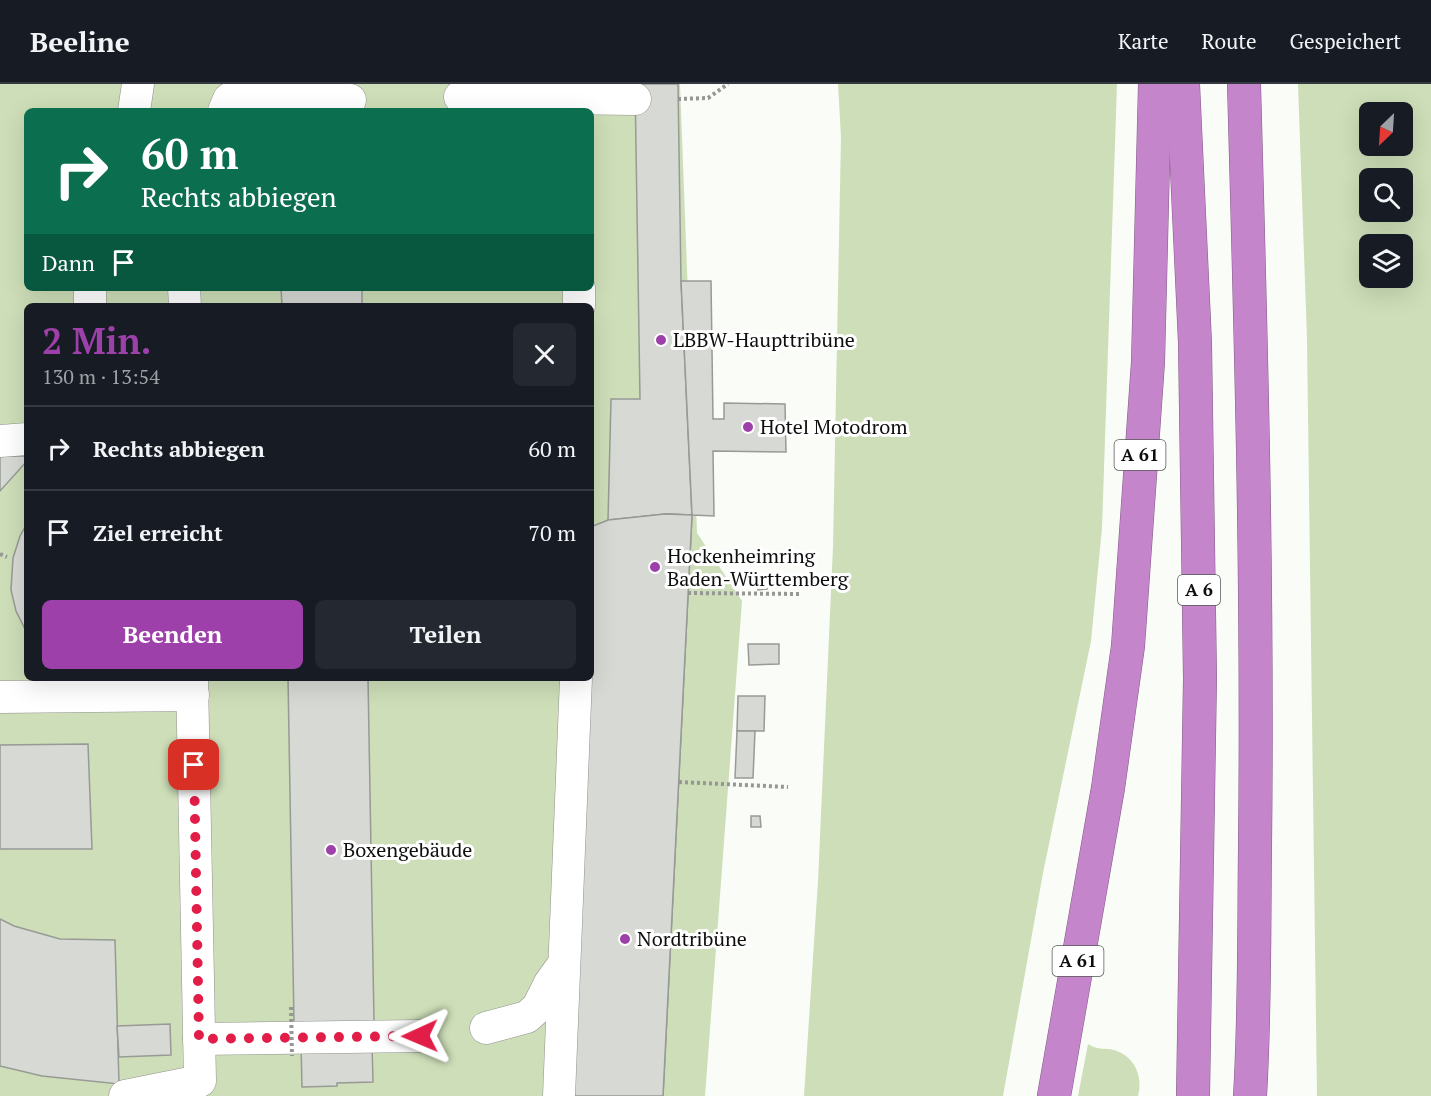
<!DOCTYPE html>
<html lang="de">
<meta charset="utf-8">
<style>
:root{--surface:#171b24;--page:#242831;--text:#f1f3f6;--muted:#9ea1a6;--line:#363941;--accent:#9e40a9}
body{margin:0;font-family:"PT Serif",serif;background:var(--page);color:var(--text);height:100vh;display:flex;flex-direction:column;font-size:22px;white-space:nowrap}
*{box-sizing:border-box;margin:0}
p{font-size:20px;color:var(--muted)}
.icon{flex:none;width:33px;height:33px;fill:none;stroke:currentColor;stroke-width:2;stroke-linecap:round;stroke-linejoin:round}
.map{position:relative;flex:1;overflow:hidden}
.drawer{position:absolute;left:24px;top:219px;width:570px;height:378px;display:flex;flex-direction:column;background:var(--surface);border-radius:9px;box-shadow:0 6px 24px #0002}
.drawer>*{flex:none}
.top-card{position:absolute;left:24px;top:24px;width:570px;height:183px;border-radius:9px;box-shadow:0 6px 24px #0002;background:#0b6e4f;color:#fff;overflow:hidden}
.needle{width:39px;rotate:205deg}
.fabs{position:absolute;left:1359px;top:18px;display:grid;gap:12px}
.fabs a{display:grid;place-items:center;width:54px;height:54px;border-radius:9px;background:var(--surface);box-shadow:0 6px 24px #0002;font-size:30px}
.pin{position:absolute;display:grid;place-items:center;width:51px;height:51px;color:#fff;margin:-26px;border-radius:12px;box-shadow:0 3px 9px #0006}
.me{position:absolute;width:66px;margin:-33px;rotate:269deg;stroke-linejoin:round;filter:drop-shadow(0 0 4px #0008)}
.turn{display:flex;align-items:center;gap:21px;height:126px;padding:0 18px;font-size:27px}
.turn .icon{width:78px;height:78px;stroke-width:2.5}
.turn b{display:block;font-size:42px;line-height:51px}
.then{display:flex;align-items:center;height:57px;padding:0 18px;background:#0003;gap:12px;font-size:22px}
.round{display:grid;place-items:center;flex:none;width:63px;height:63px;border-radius:9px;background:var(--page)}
.headline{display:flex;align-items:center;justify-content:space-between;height:102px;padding:0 18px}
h1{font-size:36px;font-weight:700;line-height:45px;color:var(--accent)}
.primary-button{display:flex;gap:12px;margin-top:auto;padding:12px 18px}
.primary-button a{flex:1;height:69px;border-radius:9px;background:var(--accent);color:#fff;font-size:24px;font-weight:700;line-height:69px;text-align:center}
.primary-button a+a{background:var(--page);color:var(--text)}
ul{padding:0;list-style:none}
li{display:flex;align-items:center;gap:18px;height:84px;padding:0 18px;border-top:2px solid var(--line)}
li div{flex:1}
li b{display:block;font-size:22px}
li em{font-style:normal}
header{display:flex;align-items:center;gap:36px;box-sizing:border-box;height:84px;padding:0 30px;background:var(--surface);border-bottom:2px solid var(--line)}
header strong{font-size:28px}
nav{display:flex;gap:33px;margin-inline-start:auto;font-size:21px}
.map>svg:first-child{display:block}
.green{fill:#cddeb8;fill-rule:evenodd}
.building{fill:#d7d9d4;stroke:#979a95;stroke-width:1.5}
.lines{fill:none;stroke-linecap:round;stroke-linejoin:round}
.minor-casing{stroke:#90928e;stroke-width:33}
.highway-casing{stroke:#845c88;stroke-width:34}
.path{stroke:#969794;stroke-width:4;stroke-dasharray:3 3;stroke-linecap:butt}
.minor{stroke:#fff;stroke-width:32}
.highway{stroke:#c485cb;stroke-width:33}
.path-bridge{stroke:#969794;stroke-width:4;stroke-dasharray:3 3;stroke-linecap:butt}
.route{stroke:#e11d48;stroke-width:10;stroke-dasharray:0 18}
.poi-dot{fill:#9e40a9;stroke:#fff;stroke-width:2}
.labels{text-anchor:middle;stroke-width:6;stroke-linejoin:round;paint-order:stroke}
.shield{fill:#fff;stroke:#565756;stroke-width:1.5}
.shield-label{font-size:18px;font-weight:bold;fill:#0e0f0d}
.poi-label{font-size:20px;fill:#0e0f0d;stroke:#fff;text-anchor:start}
</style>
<header>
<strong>Beeline</strong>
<nav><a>Karte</a><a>Route</a><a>Gespeichert</a></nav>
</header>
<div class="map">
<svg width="1431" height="1012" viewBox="0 0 1431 1012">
<rect width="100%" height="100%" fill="#fafcf7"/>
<g class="green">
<path d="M0,0H680L697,449L742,517L705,1012H0ZM27,27H591V204H27ZM27,222H591V594H27Z"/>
<polygon points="838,0 1117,0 1102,444 1091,557 1043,789 1003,1012 804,1012 818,797 833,463 841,53"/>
<path d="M1298,0H1431V1012H1317L1307,255ZM1370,28H1402V62H1370ZM1370,94H1402V128H1370ZM1370,160H1402V194H1370Z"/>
<path d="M1088,960C1101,968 1107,962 1119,968C1136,975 1143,995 1138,1012H1078Z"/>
</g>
<g class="building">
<polygon points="635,0 678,0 681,197 692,431 665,430 608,436 611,315 640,315"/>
<polygon points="681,197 711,197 713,335 724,335 724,319 785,320 786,368 713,367 714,432 692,431"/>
<polygon points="281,204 362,204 362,222 282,222"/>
<polygon points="0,372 27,372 27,377 0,407"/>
<polygon points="665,430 692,431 663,1012 628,1012 653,503 660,503"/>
<polygon points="665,430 692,431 663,1012 574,1012 591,594 593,442 608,436"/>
<polygon points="25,443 27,443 27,549 16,527 11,506 13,474 20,452"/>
<polygon points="757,495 766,495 767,505 758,506"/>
<polygon points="748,560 779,560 779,580 749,581"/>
<polygon points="288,594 368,594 374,938 294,939"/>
<polygon points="738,612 765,612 764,647 737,647"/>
<polygon points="737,647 755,647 753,694 735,694"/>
<polygon points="88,660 92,765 0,765 0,661"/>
<polygon points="751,732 760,732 761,743 751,743"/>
<polygon points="0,835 14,842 60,855 115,856 119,1000 42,992 0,982"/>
<polygon points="170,940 171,971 119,973 117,942"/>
<polygon points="372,959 373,998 337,999 337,1002 302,1003 301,961"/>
</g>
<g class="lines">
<g class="minor-casing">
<g id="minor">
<polyline points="460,13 635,15"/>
<polyline points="134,27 138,0"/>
<polyline points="224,27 229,15 350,16"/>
<polyline points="90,204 90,222"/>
<polyline points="184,204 185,222"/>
<polyline points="579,204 579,222"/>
<polyline points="0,357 27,355"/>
<polyline points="0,613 193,611"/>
<polyline points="486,944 527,933 538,923 550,899 563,881"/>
<polyline points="199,955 420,952"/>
<polyline points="125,1012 200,997 192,594"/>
<polyline points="559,1012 576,594"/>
</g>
</g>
<g class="highway-casing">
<g id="highway">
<polyline points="1183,0 1195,259 1200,594 1193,1012"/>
<path d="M1244,0C1251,254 1258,508 1255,763C1254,846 1255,929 1250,1012"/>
<polyline points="1054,1012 1108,704 1128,562 1148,278 1155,0"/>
</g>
</g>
<g class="path">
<polyline points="678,15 708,14 728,0"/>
<polyline points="0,470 7,473"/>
<polyline points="688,509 800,510"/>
<polyline points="679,698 788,703"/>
</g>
<use href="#minor" class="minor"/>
<use href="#highway" class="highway"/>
<polyline class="path-bridge" points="291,923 292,972"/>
</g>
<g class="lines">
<polyline class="route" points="194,681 199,955 420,952"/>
</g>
<g class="poi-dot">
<circle cx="661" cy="256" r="6"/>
<circle cx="748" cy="343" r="6"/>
<circle cx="655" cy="483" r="6"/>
<circle cx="331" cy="766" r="6"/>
<circle cx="625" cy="855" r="6"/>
</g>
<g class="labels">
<g class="shield">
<rect x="1114.5" y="356" width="51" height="30" rx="4.5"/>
<rect x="1178" y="491" width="42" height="30" rx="4.5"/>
<rect x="1052.5" y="862" width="51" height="30" rx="4.5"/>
</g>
<g class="shield-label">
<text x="1140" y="377">A 61</text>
<text x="1199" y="512">A 6</text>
<text x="1078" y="883">A 61</text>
</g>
<g class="poi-label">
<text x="673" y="263">LBBW-Haupttribüne</text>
<text x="760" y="350">Hotel Motodrom</text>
<text x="667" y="479">Hockenheimring<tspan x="667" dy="23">Baden-Württemberg</tspan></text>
<text x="343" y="773">Boxengebäude</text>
<text x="637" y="862">Nordtribüne</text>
</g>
</g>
</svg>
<div class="fabs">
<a><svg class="needle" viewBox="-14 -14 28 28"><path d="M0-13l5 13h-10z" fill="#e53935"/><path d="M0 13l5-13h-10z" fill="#9ea1a6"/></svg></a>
<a><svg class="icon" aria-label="search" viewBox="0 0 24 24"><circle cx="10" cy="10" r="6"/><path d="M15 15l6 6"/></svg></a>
<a><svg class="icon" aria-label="layers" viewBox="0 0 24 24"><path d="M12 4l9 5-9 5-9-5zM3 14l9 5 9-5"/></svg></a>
</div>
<div class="pin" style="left:194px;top:681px;background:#d93025"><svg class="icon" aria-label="arrive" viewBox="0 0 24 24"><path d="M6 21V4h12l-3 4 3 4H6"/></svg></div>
<svg class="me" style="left:420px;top:952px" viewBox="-20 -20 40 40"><path d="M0-17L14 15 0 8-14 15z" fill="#e11d48" stroke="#fff" stroke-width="4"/></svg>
<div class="top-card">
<div class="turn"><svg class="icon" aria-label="right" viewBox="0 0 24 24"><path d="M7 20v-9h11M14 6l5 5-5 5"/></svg><div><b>60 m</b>Rechts abbiegen</div></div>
<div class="then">Dann<svg class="icon" aria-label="arrive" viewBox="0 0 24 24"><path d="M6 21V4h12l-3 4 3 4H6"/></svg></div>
</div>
<section class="drawer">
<div class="headline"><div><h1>2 Min.</h1><p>130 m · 13:54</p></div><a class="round"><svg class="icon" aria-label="close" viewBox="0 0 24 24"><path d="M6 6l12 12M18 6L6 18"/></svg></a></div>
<ul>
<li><svg class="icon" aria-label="right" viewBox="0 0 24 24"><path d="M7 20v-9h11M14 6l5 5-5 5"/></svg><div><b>Rechts abbiegen</b></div><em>60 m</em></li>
<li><svg class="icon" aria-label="arrive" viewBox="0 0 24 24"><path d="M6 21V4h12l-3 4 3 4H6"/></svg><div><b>Ziel erreicht</b></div><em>70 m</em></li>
</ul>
<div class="primary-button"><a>Beenden</a><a>Teilen</a></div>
</section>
</div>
